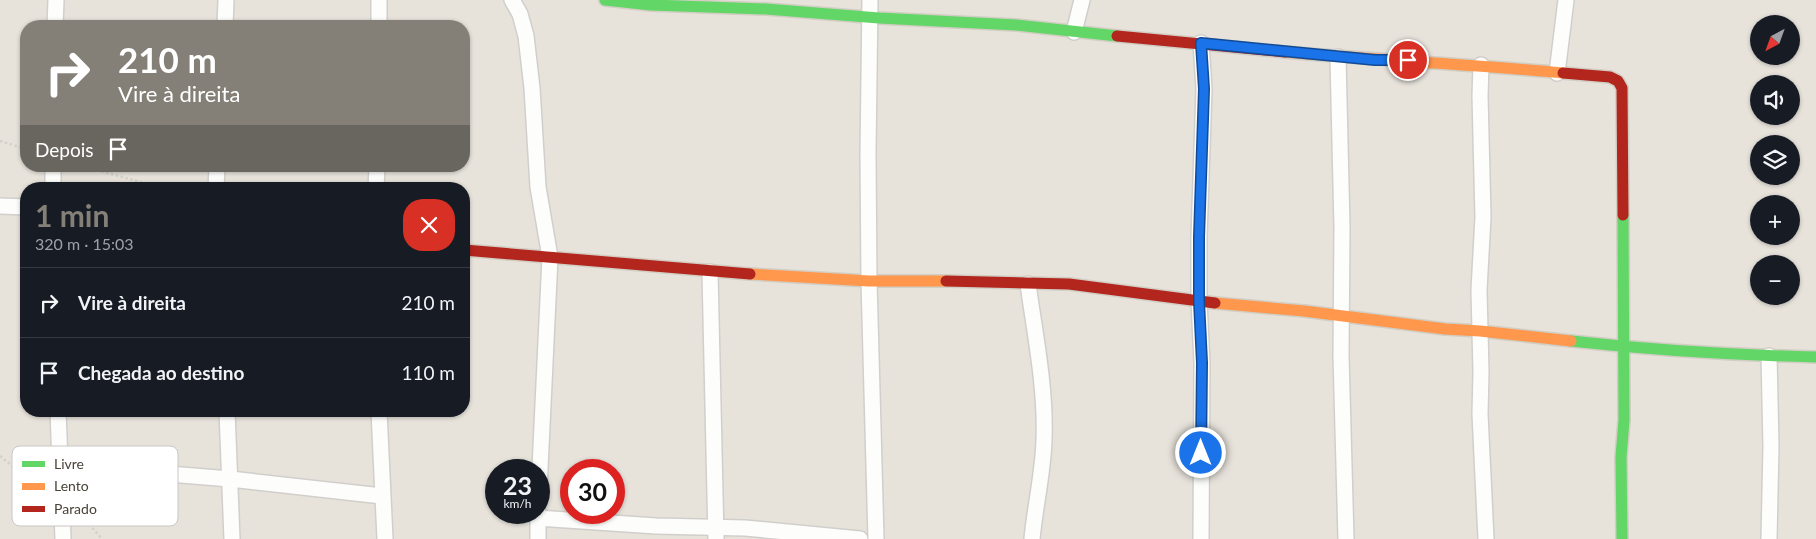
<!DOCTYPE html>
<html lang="pt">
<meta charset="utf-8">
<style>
:root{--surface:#171b24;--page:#20242c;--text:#f1f3f6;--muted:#9ea1a6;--line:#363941;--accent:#848077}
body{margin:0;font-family:Lato,sans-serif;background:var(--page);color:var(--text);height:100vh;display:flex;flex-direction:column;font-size:19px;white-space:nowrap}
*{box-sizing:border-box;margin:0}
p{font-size:16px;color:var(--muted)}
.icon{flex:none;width:28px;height:28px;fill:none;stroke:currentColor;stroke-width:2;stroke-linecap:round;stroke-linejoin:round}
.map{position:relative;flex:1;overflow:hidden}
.side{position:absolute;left:20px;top:182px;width:450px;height:235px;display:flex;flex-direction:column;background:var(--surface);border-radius:20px;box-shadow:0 1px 4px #0004}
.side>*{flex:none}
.hud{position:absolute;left:20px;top:20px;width:450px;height:152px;border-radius:20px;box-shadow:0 1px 4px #0004;background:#848077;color:#fff;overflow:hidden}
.needle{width:32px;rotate:221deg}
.fabs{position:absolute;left:1750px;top:15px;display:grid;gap:10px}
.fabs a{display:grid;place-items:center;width:50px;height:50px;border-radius:50%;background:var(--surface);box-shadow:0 1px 4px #0004;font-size:25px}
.speed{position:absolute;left:485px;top:459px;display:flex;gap:10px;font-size:25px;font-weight:700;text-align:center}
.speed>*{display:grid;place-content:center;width:65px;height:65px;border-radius:50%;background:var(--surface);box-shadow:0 1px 4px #0004;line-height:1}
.speed small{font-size:12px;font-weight:400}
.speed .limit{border:8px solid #d22;background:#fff;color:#111}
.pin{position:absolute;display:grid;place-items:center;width:42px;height:42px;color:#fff;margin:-21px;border:2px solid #fff;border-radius:50%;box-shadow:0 1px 5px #0007}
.me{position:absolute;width:55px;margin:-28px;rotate:0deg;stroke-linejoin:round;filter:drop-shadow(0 0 4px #0008)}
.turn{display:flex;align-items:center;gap:18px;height:105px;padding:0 15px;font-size:22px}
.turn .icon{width:65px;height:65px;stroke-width:2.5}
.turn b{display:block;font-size:35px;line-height:42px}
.then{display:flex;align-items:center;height:48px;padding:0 15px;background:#0003;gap:10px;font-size:19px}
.round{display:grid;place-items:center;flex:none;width:52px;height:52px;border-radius:20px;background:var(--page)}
.summary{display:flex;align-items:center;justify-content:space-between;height:85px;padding:0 15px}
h1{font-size:30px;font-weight:700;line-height:38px;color:var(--accent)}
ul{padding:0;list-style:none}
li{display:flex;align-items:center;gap:15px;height:70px;padding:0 15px;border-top:1px solid var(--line)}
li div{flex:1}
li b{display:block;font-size:19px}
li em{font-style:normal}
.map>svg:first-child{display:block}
.residential{fill:#e7e3db;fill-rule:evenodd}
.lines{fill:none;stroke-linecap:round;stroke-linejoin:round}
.street-casing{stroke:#d1cfcb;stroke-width:18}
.fast-casing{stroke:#d2cec4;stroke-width:14}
.slow-casing{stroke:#d2cec4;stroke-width:14}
.jam-casing{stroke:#d2cec4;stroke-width:14}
.path{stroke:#d3d1cb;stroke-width:2.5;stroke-dasharray:2.5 2.5;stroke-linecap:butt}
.street{stroke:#fdfdfc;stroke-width:15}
.fast{stroke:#63d668;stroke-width:11}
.slow{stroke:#ff974d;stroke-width:11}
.jam{stroke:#b3261e;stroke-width:11}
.route-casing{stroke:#114b97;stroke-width:12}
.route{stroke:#1a73e8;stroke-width:9}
.key{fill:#fff;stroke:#c8c7c3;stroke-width:1}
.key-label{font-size:14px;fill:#494338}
</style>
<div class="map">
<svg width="1816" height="539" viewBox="0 0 1816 539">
<rect width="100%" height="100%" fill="#f3f1ed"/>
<path class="residential" d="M0,0H1816V539H0ZM1759,24H1791V56H1759ZM26,26H464V166H26ZM1759,84H1791V116H1759ZM1759,144H1791V176H1759ZM26,189H464V411H26ZM1759,204H1791V236H1759ZM1759,264H1791V296H1759ZM496,470H539V512H496ZM571,470H614V512H571Z"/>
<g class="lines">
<g class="street-casing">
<g id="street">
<polyline points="512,0 520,14 526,36 532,88 538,187 550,257 539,489"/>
<polyline points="870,0 868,153 869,281 876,539"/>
<polyline points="55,26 56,0"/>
<polyline points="225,26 226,0"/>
<polyline points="379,26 379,0"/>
<polyline points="1074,32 1082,0"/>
<polyline points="1201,43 1204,89 1199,237 1199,301 1202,363 1201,539"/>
<polyline points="1338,57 1342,228 1341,356 1346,539"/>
<polyline points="1481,65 1480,96 1483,217 1479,290 1481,372 1480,414 1486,539"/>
<polyline points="1557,73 1566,0"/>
<polyline points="53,166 53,189"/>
<polyline points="216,189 217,166"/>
<polyline points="376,189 377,166"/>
<polyline points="0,206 26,207"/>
<polyline points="710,272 716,539"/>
<path d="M1028,284C1035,335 1046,388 1044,440C1043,474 1035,506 1032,539"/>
<polyline points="58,411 63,539"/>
<polyline points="227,411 232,539"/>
<polyline points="379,411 385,539"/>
<polyline points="59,465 230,479 382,496"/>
<polyline points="538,512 538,539"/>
<polyline points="537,518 656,526 745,528 860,539"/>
<polyline points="1769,539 1771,446 1769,356"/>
</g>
</g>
<g class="fast-casing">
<g id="fast">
<polyline points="605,0 651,5 766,9 879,18 1016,25 1117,36"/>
<path d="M1571,341C1652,350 1734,355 1816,357"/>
<polyline points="1622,539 1621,457 1624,420 1623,215"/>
</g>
</g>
<g class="slow-casing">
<g id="slow">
<path d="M1285,52C1377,60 1470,64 1563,73"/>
<polyline points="750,274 869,281 946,281"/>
<polyline points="1215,303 1304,311 1445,329 1480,331 1571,341"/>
</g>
</g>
<g class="jam-casing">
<g id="jam">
<polyline points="1117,36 1285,52"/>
<polyline points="1563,73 1610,77 1618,81 1622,88 1623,215"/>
<polyline points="464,250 750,274"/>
<polyline points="946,281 1069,284 1215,303"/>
</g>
</g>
<g class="path">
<polyline points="0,141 26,149"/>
<polyline points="82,166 166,189"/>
<polyline points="0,456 49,496"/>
<polyline points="76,509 102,539"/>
</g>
<use href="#street" class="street"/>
<use href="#fast" class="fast"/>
<use href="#slow" class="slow"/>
<use href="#jam" class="jam"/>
</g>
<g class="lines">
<g class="route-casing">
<polyline id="route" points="1201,453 1202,363 1199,301 1199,237 1204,89 1201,43 1375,60 1408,60"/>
</g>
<use href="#route" class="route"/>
</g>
<rect x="12" y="446" width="166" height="80" rx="8" class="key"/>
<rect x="22" y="461" width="23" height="6" fill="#63d668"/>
<rect x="22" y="483" width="23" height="7" fill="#ff974d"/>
<rect x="22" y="506" width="23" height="6" fill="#b3261e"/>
<g class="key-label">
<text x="54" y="469">Livre</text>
<text x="54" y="491">Lento</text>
<text x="54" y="514">Parado</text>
</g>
</svg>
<div class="fabs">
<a><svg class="needle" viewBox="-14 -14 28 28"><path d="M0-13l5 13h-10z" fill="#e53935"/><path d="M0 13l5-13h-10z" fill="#9ea1a6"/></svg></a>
<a><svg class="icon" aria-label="sound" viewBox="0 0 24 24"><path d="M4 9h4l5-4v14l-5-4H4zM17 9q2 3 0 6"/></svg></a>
<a><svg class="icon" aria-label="layers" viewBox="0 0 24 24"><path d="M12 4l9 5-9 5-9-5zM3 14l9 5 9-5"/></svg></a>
<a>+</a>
<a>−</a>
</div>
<div class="speed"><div>23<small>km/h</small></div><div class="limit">30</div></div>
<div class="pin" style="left:1408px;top:60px;background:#d93025"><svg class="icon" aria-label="arrive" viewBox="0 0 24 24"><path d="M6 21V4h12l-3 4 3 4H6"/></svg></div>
<svg class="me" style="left:1201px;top:453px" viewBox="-20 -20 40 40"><circle r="17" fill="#1a73e8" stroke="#fff" stroke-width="3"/><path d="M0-11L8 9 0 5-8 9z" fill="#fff"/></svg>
<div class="hud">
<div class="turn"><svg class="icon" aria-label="right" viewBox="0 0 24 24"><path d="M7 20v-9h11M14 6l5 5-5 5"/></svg><div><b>210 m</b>Vire à direita</div></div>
<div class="then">Depois<svg class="icon" aria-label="arrive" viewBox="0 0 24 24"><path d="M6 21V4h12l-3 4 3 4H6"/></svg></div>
</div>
<section class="side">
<div class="summary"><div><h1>1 min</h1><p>320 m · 15:03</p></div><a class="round" style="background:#d93025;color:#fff"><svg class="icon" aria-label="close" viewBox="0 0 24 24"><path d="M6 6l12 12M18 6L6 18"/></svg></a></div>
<ul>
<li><svg class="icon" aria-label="right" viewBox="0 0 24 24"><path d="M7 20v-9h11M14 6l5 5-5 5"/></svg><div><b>Vire à direita</b></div><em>210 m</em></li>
<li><svg class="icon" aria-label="arrive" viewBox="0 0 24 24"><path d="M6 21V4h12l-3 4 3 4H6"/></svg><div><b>Chegada ao destino</b></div><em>110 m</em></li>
</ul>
</section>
</div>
